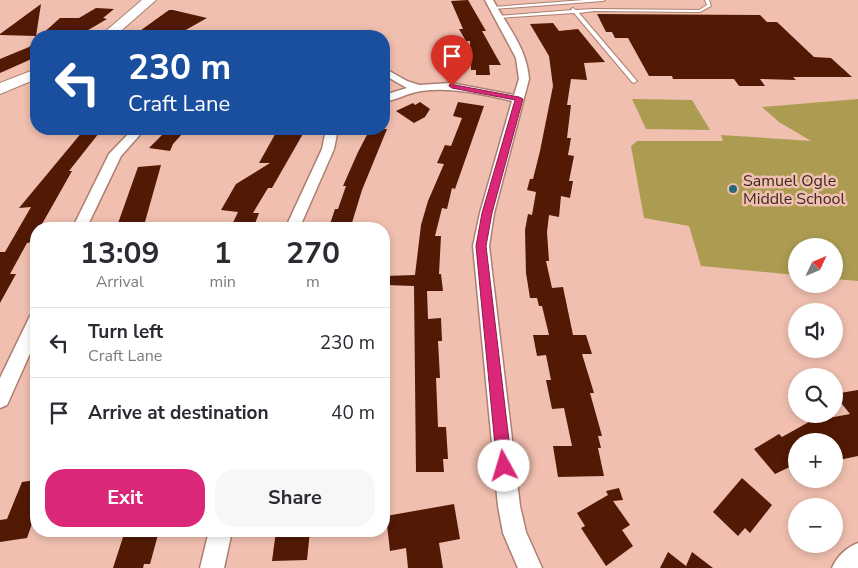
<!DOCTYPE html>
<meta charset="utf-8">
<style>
:root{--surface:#fff;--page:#f7f7f7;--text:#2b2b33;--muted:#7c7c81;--line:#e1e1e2;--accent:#db2777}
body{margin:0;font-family:"Nunito Sans",sans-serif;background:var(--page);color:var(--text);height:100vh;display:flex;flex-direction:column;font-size:19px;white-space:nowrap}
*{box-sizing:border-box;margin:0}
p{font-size:16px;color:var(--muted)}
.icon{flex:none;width:28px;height:28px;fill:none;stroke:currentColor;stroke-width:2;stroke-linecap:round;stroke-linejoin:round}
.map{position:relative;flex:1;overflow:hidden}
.sheet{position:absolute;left:30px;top:222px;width:360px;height:315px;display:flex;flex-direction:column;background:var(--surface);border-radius:20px;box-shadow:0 2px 8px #0003}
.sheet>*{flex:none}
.banner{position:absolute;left:30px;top:30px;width:360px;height:105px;border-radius:20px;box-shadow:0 2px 8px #0003;background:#1a4fa0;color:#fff;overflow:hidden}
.needle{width:32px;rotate:46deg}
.tools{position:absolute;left:788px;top:238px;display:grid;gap:10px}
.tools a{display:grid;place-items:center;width:55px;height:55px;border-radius:50%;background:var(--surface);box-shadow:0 2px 8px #0003;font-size:25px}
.pin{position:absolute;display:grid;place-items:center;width:42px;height:42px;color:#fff;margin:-51px -21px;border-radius:50% 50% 50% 0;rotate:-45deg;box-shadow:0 0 5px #0007}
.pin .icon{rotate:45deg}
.me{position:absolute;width:55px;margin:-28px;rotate:354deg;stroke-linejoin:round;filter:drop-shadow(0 0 4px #0008)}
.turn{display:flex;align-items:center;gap:18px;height:105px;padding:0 15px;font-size:22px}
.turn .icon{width:65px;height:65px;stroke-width:2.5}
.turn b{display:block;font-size:35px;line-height:42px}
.eta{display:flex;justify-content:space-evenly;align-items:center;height:85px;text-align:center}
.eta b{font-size:30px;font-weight:700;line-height:35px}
.cta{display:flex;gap:10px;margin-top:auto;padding:10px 15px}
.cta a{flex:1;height:58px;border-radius:20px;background:var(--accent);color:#fff;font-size:20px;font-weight:700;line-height:58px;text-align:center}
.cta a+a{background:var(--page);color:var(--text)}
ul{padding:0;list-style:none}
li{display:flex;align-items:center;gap:15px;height:70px;padding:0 15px;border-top:1px solid var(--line)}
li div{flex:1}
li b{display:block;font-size:19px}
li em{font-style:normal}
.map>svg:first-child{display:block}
.green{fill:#ac9c52}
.building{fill:#521905}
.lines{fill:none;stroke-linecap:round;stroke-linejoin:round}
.lane-casing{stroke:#ac7f71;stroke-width:2}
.street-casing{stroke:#ac7f71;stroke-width:3}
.secondary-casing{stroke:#ac7f71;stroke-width:2}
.lane{fill:#fff;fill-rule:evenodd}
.street{fill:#fff;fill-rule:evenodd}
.secondary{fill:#fff;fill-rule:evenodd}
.route{fill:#db2777;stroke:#8e194d}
.poi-dot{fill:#246879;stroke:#f0bfaf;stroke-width:2}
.labels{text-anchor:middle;stroke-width:5;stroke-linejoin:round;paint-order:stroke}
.poi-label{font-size:16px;fill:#3b2822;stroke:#f0bfaf;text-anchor:start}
</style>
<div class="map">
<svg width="858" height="568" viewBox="0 0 858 568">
<rect width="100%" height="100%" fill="#f0bfaf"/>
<g class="green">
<polygon points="632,99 692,100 710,130 646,129"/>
<polygon points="858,99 858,281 834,279 834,246 796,246 796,275 701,266 689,226 644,218 631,146 637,141 723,141 721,135 811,141 779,122 762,107"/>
</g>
<g class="building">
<polygon points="468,0 486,31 482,31 501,65 489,65 490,75 476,75 476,70 471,70 470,41 466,41 459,29 463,29 451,1"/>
<polygon points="41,4 36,36 0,35 0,34"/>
<polygon points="96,8 114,9 103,18 107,19 78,36 40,36 60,18 79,18"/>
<polygon points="169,10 173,10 207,18 175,36 137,33"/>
<polygon points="597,14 760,15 767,22 777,22 814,57 831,58 852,77 793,77 796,80 760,79 765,86 739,86 734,79 673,79 672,76 649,76 628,38 615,38 612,32 606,32"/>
<polygon points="553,23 559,31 578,29 605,62 584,63 587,80 571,79 567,105 571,105 567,138 571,138 568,155 574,156 569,181 573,181 570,198 561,196 559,217 549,215 547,232 549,261 546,261 552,288 563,287 573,335 586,335 592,354 582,354 594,393 590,393 602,436 598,436 601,448 598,448 604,476 558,477 553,446 572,446 564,408 552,409 546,380 551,380 546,355 537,356 533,335 549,335 542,306 539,306 537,298 530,298 526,273 525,230 528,214 532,215 536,192 527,190 530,179 533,179 540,151 553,86 549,56 530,24"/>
<polygon points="36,40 36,57 0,73 0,59 29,47"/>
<polygon points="420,102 430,109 425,117 414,123 396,111 413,103 415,105"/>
<polygon points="458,102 484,106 455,189 452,188 447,209 442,208 435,236 441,236 439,274 441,274 443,291 427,291 428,319 441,318 442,341 438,341 440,378 436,378 438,427 446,427 448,459 443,459 444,472 416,472 414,286 385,285 385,276 415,275 421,225 428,201 444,164 437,163 445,145 451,146 462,118 453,116"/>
<polygon points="278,129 304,132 272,188 268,188 253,213 259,213 253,229 230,229 238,212 221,210 236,184 270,163 259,163"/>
<polygon points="373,129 387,129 362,190 351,226 330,224 335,209 338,209 346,186 343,186 358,152 368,133 371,134"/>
<polygon points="83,131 99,133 69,171 72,171 46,217 39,229 36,229 36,234 32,242 27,243 10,274 16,274 0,303 0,252 5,252 31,207 19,208"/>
<polygon points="166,131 183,133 173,144 170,151 149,148"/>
<polygon points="161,165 143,229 116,229 138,167"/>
<polygon points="858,390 858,456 834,461 834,441 796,441 796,464 775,474 754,449 779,434 782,437 816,418 818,420 850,414 834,394"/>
<polygon points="742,478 772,505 750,533 745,528 738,536 713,512"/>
<polygon points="36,480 36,512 27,538 0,542 0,520 7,519 22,482"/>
<polygon points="619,488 623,500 613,501 630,525 622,530 633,546 606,566 581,528 585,526 577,513 608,495 606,491"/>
<polygon points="454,504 460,539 439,543 443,568 408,568 406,548 390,551 386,516"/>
<polygon points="125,531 159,531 150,564 144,564 143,568 113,568"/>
<polygon points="276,531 310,531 307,560 272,561"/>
<polygon points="668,552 686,566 692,552 713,568 660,568"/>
</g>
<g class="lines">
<g class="lane-casing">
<g id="lane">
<polygon points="584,0 605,0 603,1 493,9 491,8 493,7"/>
<polygon points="705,0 709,0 711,6 700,12 594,11 579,13 636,80 637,81 634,83 632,82 574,13 498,18 496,17 498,16 572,10 571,9 573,8 576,10 594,9 699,10 707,5"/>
</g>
</g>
<g class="street-casing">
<g id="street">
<path d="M485,0H493C507,26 527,48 529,79L494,213L489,246L520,506L526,532L542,568H518L503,533L498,506L473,246L480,213L512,101C482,94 452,87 421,91C408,93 396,100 384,102V95L407,88L384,75V68L407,81L419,85L451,83L514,95L519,79L516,58Z"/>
<polygon points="133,129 145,129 121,156 86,229 72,229 109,154"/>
<polygon points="326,129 338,129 334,149 299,229 285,229 322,149"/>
<polygon points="36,314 36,340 7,405 0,408 0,378 30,316"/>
<polygon points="209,531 232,531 224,568 200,568"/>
<path d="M858,543V568H832C837,556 846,548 858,543Z"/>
</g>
</g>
<g class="secondary-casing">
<g id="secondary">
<polygon points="142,0 156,0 115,36 100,36"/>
<polygon points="36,69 36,79 0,94 0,83"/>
</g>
</g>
<use href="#lane" class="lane"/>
<use href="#street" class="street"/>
<use href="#secondary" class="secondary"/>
</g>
<polygon class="route" points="450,84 519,97 523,99 492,213 486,246 512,466 510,472 504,474 499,472 497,466 476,246 482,213 515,100 452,88 449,86"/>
<circle class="poi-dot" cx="733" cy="189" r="5"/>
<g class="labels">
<g class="poi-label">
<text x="743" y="186">Samuel Ogle<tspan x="743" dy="18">Middle School</tspan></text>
</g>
</g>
</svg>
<div class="tools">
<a><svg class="needle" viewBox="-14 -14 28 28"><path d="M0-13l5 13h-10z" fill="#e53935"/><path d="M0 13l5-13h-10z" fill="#7c7c81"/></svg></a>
<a><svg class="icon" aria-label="sound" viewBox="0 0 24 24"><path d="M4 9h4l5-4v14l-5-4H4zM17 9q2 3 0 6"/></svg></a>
<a><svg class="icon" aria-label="search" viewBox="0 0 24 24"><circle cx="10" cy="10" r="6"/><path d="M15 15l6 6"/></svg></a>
<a>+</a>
<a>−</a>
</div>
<div class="pin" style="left:452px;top:86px;background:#d93025"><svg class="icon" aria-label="arrive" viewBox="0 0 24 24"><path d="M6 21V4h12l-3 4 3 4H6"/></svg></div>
<svg class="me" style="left:504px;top:466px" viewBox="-20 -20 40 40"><circle r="19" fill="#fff"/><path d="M0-13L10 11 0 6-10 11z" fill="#db2777"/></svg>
<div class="banner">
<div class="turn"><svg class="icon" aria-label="left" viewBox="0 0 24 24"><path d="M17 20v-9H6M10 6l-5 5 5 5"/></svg><div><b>230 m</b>Craft Lane</div></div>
</div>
<section class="sheet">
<div class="eta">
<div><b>13:09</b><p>Arrival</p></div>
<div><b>1</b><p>min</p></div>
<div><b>270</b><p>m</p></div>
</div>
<ul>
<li><svg class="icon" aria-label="left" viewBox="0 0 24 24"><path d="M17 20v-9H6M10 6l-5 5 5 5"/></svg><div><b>Turn left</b><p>Craft Lane</p></div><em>230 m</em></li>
<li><svg class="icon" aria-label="arrive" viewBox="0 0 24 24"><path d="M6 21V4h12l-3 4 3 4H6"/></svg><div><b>Arrive at destination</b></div><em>40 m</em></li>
</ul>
<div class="cta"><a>Exit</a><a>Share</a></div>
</section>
</div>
